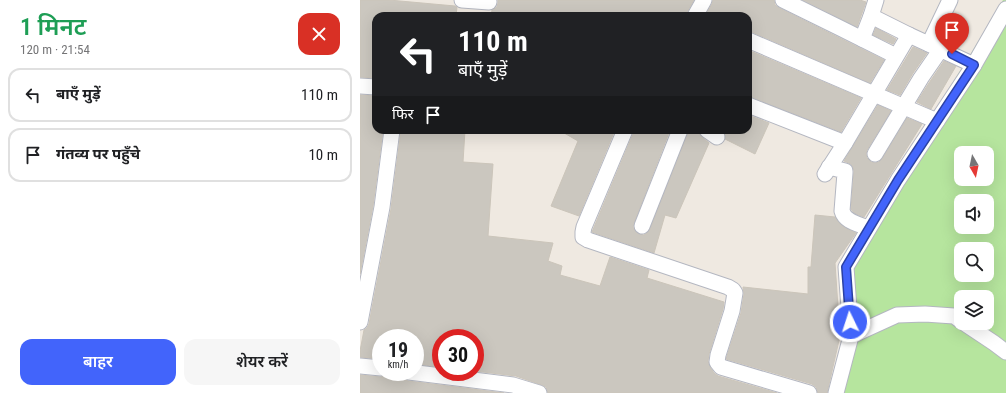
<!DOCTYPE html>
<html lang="hi">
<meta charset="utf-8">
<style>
:root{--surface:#fff;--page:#f6f6f6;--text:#202124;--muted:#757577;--line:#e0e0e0;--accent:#4264fb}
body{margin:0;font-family:"Roboto Condensed","Noto Sans Devanagari",sans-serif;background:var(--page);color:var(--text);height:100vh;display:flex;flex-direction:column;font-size:15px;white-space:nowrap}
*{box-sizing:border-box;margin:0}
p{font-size:13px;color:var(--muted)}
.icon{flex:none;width:22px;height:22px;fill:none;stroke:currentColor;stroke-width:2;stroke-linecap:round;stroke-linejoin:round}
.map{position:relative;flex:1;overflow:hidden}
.sheet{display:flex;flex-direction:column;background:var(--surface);width:360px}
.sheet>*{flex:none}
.top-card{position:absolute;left:12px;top:12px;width:380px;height:122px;border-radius:12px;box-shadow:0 4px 16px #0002;background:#202124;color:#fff;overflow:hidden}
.needle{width:26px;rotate:171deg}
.controls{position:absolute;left:594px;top:146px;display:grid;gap:8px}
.controls a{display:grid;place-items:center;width:40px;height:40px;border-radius:8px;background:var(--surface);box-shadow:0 4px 16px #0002;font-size:20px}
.speed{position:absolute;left:12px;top:329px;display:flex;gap:8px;font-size:20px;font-weight:700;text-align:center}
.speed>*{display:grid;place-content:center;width:52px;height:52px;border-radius:50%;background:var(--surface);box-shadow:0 4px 16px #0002;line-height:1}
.speed small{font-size:10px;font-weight:400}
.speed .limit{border:6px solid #d22;background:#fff;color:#111}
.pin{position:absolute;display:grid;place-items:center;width:34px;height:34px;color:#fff;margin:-41px -17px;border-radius:50% 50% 50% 0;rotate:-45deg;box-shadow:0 0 4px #0007}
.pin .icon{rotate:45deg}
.me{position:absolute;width:44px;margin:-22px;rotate:356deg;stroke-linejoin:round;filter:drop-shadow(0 0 3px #0008)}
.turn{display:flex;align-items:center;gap:14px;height:84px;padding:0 20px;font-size:18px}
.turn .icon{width:52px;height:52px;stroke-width:2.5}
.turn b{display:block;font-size:28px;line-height:34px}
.then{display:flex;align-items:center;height:38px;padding:0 20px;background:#0003;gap:8px;font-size:15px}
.round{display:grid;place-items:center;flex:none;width:42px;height:42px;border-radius:12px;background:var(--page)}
.head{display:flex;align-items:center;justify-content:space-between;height:68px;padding:0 20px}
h1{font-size:24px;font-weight:600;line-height:30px;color:#1e9e55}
.cta{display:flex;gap:8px;margin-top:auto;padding:8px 20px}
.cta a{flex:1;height:46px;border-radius:12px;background:var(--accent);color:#fff;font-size:16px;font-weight:600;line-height:46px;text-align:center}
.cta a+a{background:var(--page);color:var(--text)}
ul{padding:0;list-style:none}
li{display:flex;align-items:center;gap:12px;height:54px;margin:0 8px 6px;padding:0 12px;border:2px solid var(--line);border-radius:12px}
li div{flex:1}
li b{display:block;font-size:15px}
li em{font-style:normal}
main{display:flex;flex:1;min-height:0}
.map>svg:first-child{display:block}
.green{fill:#b6e59e;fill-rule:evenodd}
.building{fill:#cbc7bf;stroke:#cbc5ba}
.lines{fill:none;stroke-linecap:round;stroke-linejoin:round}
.minor-casing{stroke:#b4b7c1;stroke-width:17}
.minor{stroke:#fff;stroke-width:15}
.route-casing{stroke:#2b41a3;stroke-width:10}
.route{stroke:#4264fb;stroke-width:7}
</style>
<main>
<section class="sheet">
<div class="head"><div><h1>1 मिनट</h1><p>120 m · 21:54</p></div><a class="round" style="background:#d93025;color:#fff"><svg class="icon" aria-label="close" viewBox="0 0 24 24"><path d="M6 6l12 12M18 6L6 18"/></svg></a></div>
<ul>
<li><svg class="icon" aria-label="left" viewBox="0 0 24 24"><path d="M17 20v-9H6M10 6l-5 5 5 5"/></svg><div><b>बाएँ मुड़ें</b></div><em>110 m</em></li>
<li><svg class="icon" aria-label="arrive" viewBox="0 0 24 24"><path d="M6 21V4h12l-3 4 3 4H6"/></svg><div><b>गंतव्य पर पहुँचे</b></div><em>10 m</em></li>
</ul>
<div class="cta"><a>बाहर</a><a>शेयर करें</a></div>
</section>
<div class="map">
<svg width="646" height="393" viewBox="0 0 646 393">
<rect width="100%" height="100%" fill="#efe9e1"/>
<path class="green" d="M643,0H646V393H472L484,335L480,265L532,179L610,55ZM601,153H627V179H601ZM601,201H627V227H601ZM601,249H627V275H601ZM601,297H627V323H601Z"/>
<g class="building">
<polygon points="0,0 29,0 95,6 97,7 96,16 16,16 16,78 0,77"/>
<polygon points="138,0 334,0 327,12 326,16 131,16 132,10 137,7 138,3"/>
<polygon points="353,0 414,0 415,5 419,8 524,60 510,83 392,32 388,31 388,16 345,16 352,4"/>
<polygon points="443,0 500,0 506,2 497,27"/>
<polygon points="516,28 536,39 533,44 513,35"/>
<polygon points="553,47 567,53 553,73 540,95 527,90"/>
<polygon points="388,50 501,98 481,132 391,97 388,96"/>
<polygon points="584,61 596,66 571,109 557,102 569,83"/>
<polygon points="0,95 16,96 16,130 23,130 13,206 0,274"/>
<polygon points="518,105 531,111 507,150 506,154 507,158 511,162 515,163 519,162 522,159 547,118 562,124 504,217 494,213 491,209 494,171 493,167 491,164 484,161"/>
<polygon points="388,115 409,123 395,154 365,139 365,134 363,130 388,130"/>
<polygon points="41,130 105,130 103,162 133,164 128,236 193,243 188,261 202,266 200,275 240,286 250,257 289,270 287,278 364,302 363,309 349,354 348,361 350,367 354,373 358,376 417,393 188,393 186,387 182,385 156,376 115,371 115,338 81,338 81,367 55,364 55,338 21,338 21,359 0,357 0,351 4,330 7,328 9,324 31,209"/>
<polygon points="199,130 255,130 219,216 191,206 218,141"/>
<polygon points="274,130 310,130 274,223 273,227 275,231 279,234 284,235 287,233 290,229 328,133 329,130 338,130 339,134 342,137 349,143 316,218 305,215 294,253 232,232 273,134"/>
<polygon points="455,215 475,217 479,223 484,227 496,233 475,263 480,336 467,393 458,393 456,387 452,384 366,359 381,313 384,294 383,287 448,294 448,267 451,267"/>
<polygon points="29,372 40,372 41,376 43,379 48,381 144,393 0,393 0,375 21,377 25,376"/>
</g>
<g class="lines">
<g class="minor-casing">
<g id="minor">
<polyline points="102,0 129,2"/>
<polyline points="423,0 480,28 536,56"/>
<polyline points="335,16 344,0"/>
<polyline points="511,16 549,35 614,65"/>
<polyline points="502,39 511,16 516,0"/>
<polyline points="388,40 577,121"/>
<polyline points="569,44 590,0"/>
<polyline points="0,86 16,87"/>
<polyline points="388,105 485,143"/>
<polyline points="265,130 224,227 223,232 223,237 228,240 368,287 373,290 375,293 372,311 358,355 357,362 361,367 449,393"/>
<polyline points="347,130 357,137"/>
<polyline points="515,154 561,78 581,49"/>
<path d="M469,167L485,171V173L482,211C485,222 499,224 508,228"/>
<polyline points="465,174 485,143 549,35"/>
<polyline points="282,226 320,130"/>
<polyline points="0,322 22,207 32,130"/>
<polyline points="604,323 634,343 646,352"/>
<polyline points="491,336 486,267 538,180 614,65 646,9"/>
<polyline points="0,366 21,368"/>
<polyline points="49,372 153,385 179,393"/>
<polyline points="476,393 491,336 537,315 565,314 594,316 601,321"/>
</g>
</g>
<use href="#minor" class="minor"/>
</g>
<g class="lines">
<g class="route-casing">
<polyline id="route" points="490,322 486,267 538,180 614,65 592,54"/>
</g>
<use href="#route" class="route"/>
</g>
</svg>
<div class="controls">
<a><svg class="needle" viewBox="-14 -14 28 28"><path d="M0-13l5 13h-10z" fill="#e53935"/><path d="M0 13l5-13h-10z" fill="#757577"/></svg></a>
<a><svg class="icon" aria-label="sound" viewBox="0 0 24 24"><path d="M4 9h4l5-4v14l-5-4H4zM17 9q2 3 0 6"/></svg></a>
<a><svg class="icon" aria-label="search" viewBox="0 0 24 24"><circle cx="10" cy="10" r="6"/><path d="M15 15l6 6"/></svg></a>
<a><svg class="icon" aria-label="layers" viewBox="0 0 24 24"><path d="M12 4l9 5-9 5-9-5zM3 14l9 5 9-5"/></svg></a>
</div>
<div class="speed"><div>19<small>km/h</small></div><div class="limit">30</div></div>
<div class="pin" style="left:592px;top:54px;background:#d93025"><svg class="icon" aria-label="arrive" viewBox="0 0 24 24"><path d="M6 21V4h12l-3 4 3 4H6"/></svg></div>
<svg class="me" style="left:490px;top:322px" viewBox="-20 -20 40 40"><circle r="17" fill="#4264fb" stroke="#fff" stroke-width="3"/><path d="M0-11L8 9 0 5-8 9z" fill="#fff"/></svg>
<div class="top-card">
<div class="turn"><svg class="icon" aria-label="left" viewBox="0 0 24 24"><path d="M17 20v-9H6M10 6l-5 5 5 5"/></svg><div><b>110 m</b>बाएँ मुड़ें</div></div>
<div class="then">फिर<svg class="icon" aria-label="arrive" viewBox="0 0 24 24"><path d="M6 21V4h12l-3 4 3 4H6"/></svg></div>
</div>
</div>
</main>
